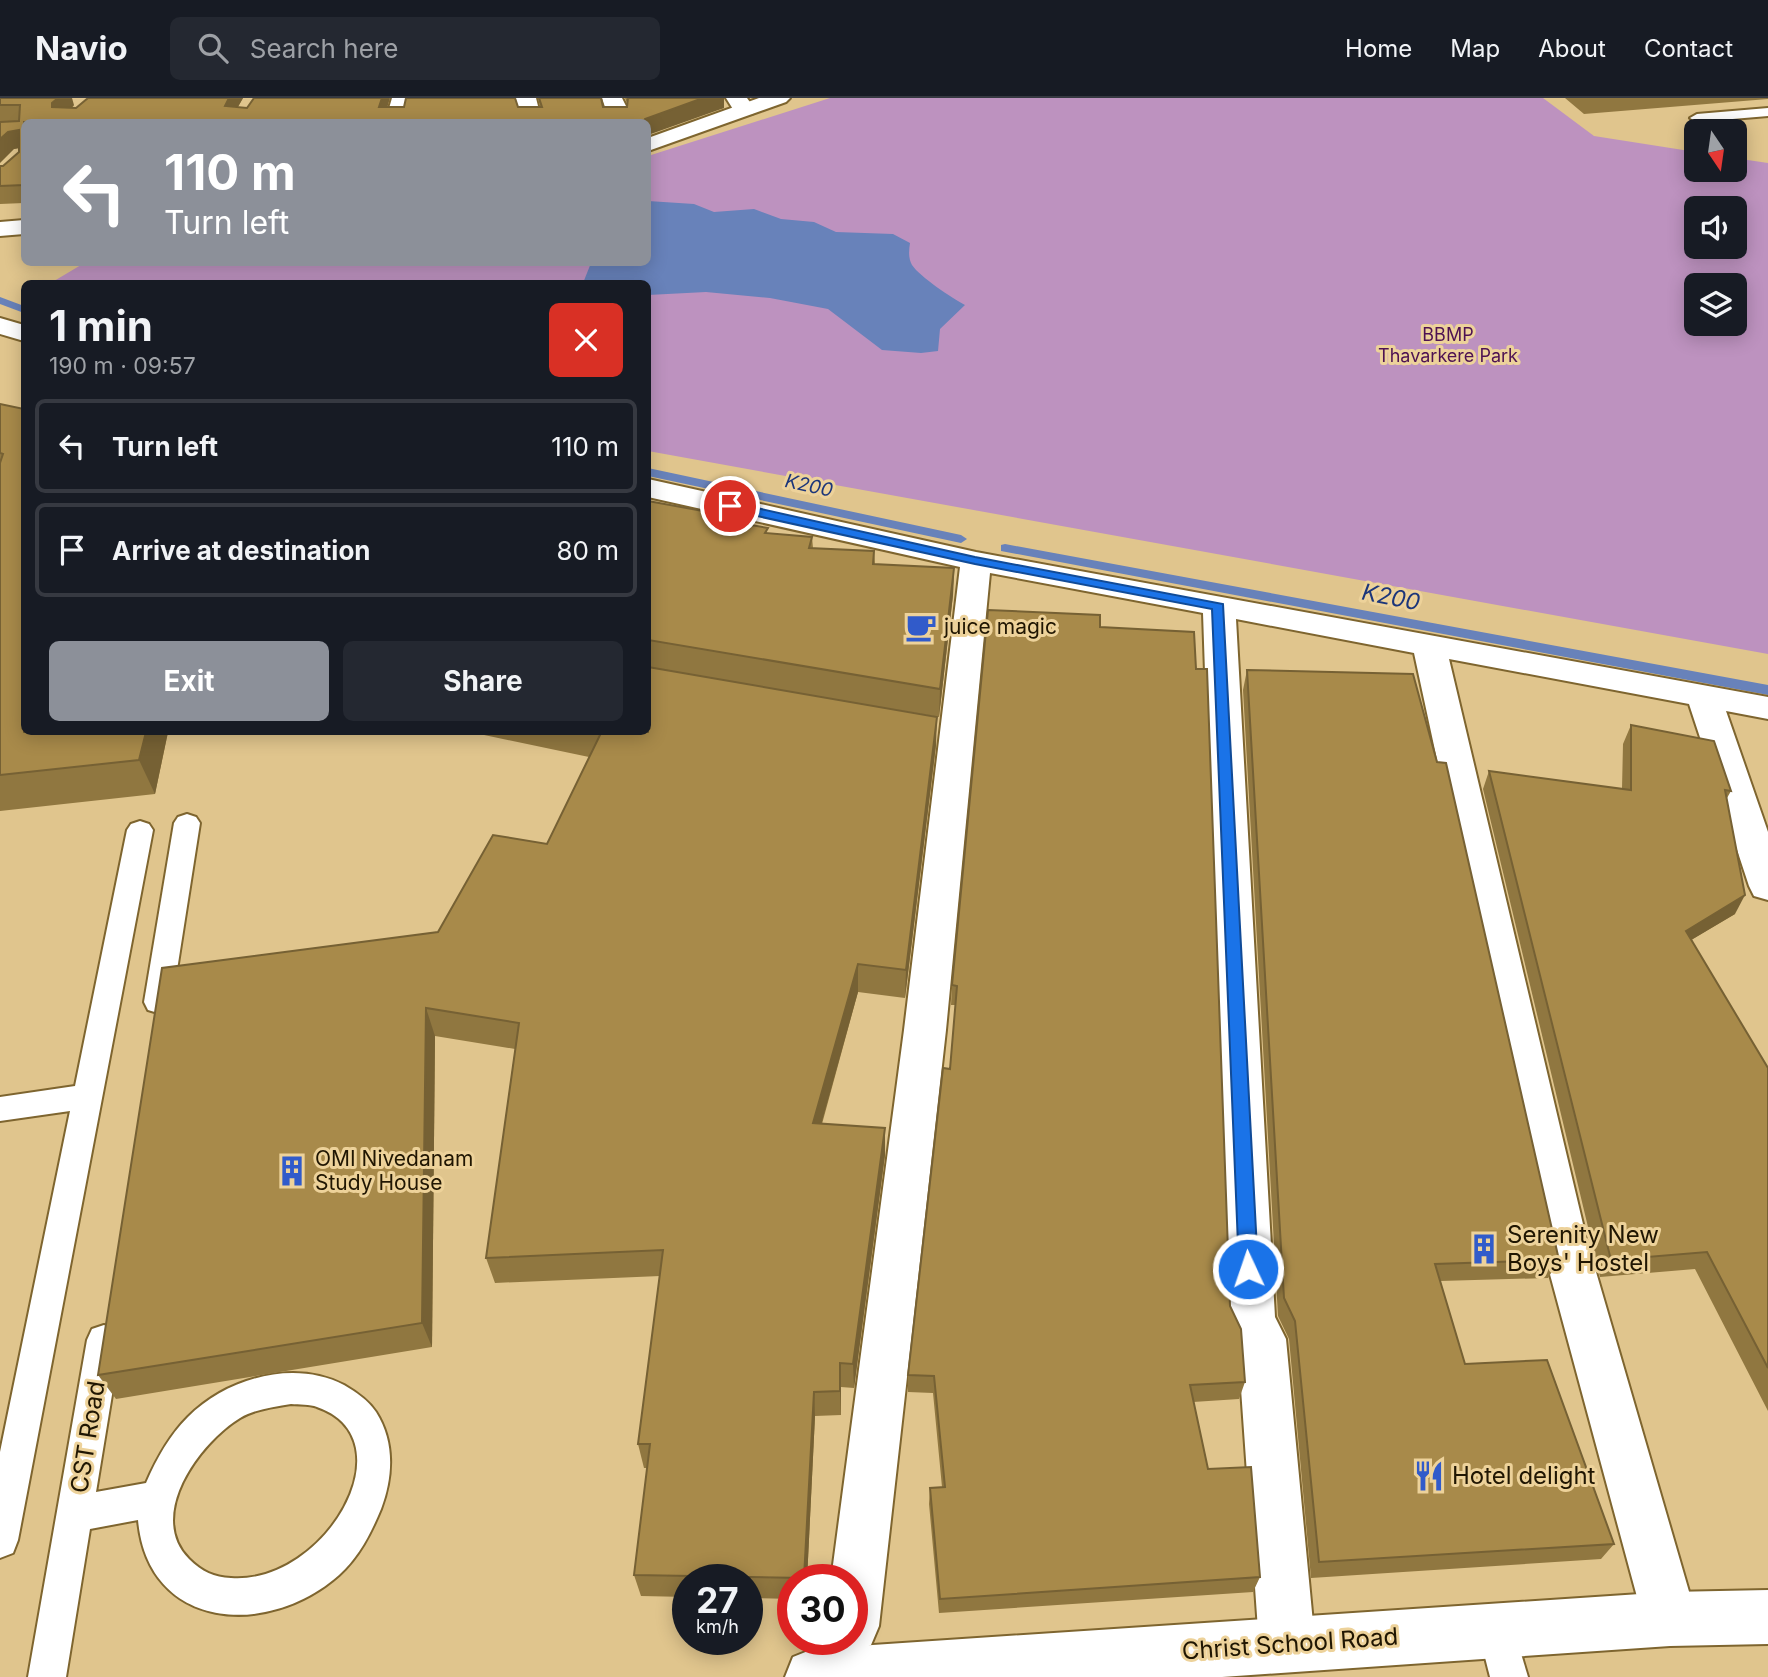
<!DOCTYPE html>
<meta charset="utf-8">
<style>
:root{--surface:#171b24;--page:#242831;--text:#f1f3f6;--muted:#9ea1a6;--line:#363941;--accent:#8c9099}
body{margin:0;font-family:Inter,sans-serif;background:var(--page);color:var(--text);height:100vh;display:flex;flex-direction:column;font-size:26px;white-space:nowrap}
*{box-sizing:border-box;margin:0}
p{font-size:23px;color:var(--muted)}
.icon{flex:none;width:38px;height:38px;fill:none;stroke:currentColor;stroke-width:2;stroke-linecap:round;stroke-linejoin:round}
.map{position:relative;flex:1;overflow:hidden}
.panel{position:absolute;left:21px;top:182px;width:630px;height:455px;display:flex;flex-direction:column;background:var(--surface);border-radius:10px;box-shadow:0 4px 18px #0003}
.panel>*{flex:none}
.top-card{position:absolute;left:21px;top:21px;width:630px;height:147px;border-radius:10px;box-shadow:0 4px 18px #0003;background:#8c9099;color:#fff;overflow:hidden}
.needle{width:46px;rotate:167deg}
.tools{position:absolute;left:1684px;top:21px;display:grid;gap:14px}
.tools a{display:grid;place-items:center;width:63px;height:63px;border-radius:10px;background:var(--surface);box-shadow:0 4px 18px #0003;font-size:35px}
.speed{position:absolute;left:672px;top:1466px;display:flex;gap:14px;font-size:35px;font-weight:700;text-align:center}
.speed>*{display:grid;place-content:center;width:91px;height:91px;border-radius:50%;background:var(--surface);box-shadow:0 4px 18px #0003;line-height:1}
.speed small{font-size:18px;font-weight:400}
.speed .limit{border:10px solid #d22;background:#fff;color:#111}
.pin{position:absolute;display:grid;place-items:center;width:60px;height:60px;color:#fff;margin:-30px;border:4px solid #fff;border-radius:50%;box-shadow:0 2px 7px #0007}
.me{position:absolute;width:77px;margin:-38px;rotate:357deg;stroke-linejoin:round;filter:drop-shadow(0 0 5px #0008)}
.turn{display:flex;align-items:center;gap:24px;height:147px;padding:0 28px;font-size:32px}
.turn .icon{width:91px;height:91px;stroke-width:2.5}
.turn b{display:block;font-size:49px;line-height:60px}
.round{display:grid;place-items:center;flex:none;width:74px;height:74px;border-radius:10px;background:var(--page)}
.summary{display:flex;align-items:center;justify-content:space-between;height:119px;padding:0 28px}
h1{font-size:42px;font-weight:700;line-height:52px}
.primary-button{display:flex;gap:14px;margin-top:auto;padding:14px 28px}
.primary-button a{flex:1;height:80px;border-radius:10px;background:var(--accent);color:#fff;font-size:28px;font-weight:700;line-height:80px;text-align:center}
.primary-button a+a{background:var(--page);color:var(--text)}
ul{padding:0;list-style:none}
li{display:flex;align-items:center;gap:21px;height:94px;margin:0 14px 10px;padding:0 14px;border:4px solid var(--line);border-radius:10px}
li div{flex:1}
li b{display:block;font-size:26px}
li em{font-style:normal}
header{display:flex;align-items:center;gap:42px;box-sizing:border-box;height:98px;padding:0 35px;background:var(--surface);border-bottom:2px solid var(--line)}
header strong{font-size:33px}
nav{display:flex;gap:38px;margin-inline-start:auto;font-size:24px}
.search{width:490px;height:63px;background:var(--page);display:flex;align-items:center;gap:18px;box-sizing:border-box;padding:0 24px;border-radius:10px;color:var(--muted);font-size:26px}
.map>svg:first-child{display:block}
.green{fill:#bd92bf;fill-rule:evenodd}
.water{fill:#6882ba}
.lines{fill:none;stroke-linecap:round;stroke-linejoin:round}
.stream{fill:#6882ba;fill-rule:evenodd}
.lane-casing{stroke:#7e652f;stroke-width:4}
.street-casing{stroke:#7e652f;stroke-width:4}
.secondary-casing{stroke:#7e652f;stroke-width:4}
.lane{fill:#fff;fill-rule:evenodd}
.street{fill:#fff;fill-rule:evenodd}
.secondary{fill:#fff;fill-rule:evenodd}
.wall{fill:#907740}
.shaded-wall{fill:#766134}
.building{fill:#a88a4a;stroke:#766134;stroke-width:2}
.route{fill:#1a73e8;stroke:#114b97;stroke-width:2}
.labels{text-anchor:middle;stroke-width:6;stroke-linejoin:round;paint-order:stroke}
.far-park-label{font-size:18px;fill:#4d1252;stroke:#edd29a}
.far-water-label{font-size:19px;font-style:italic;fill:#1c367a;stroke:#edd29a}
.poi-label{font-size:21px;fill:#201602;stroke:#edd29a;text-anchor:start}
.water-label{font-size:23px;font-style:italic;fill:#1c367a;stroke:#edd29a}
.near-poi-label{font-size:24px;fill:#201602;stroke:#edd29a;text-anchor:start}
.near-street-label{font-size:24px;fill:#201602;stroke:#edd29a}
</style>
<header>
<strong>Navio</strong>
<div class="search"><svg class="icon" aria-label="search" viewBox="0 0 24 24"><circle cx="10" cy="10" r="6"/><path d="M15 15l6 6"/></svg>Search here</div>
<nav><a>Home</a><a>Map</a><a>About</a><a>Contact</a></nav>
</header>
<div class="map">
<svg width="1768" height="1579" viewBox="0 0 1768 1579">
<rect width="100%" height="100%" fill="#e0c58d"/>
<path class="green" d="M830,0H1543L1594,38L1696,54V72H1734V60L1768,65V556L648,353V186H49L86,164H648V58ZM1696,110H1734V149H1696ZM1696,187H1734V226H1696Z"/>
<path class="water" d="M648,103L694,106L714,114L754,111L781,121L814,124L836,134L893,136L910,145C909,152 908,160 912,167C920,179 952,200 965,207L940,231L938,253L921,255L882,252L828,211L770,200L706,194L648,197V186L583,185L591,165L648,164Z"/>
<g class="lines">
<g class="stream">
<polygon points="0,199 24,208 24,215 0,206"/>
<polygon points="648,370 961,437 967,441 961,445 648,378"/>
<polygon points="1005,446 1768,587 1768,597 1001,453 1001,447"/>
</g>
<g class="lane-casing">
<g id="lane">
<polygon points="1768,10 1768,18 1697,24 1690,20 1697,16"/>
<polygon points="187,716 196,719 200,725 172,904 168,912 158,915 148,912 144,904 174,725 178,719"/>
<polygon points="140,723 149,726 153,732 18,1442 13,1455 0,1460 0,1354 70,1013 0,1023 0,999 75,988 127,732 131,726"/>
<path d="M104,1227L116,1231L121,1242L96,1394L146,1385C157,1360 169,1338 188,1319C227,1280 294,1261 344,1287C356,1294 368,1302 376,1314C395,1344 393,1379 381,1411C371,1435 359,1459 339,1477C268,1540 148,1533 138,1422L90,1431L66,1579H28L87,1242L92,1231ZM291,1306C299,1307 310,1306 317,1309C410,1341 325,1487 231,1480C214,1479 202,1474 189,1461C146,1418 199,1345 240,1320C255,1311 274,1309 291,1306Z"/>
<polygon points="1497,1513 1510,1519 1528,1579 1490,1579 1478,1532 1484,1519"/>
</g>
</g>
<g class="street-casing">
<g id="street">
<polygon points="392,0 412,0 406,24 385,24"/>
<polygon points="514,0 536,0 542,24 522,24"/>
<polygon points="602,0 622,0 628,12 627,24 607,24 606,12"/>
<polygon points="726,0 747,0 755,11 752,16 736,16"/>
<polygon points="0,220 24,227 24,243 0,236"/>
<polygon points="648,381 976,454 1768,599 1768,621 1726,613 1768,734 1768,802 1754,798 1749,788 1689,606 1449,561 1587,1143 1697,1521 1689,1540 1670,1548 1651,1540 1643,1521 1541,1143 1414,555 1236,521 1275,1219 1286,1241 1315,1546 1307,1566 1287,1574 1267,1566 1259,1546 1238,1248 1227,1226 1203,515 990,475 946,932 879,1528 871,1547 852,1555 833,1547 830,1542 852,1542 852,1482 831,1482 904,932 960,469 648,399"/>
</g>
</g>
<g class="secondary-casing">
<g id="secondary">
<polygon points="759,0 790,0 786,4 648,53 648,40"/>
<polygon points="24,122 24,136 0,138 0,124"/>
<polygon points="1768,1492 1768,1546 1670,1548 1222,1579 785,1579 793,1559 813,1551 1670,1494"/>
</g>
</g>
<use href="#lane" class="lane"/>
<use href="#street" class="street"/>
<use href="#secondary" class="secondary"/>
</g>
<g class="wall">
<polygon points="0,0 74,7 72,10 76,10 88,0 243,0 238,9 247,10 540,9 538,0 601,0 603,9 627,9 627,5 625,0 724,0 724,10 648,24 24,24 24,105 0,106 0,68 3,68 19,54 19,50 14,51 0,23"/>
<polygon points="1565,0 1768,0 1768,1 1584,16"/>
<polygon points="0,306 168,634 155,696 0,713"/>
<polygon points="648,403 725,417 725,423 768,435 812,439 813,450 874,453 875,466 954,470 953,497 939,619 673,574 936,647 905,900 858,894 822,1026 885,1030 885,1057 854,1290 841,1289 841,1317 815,1318 807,1482 793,1482 793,1501 747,1500 747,1482 688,1482 688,1499 641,1498 634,1477 647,1370 644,1370 638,1346 660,1178 495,1185 486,1160 515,951 435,938 432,1249 116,1301 98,1277 438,834 547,746 589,659 470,634 648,634"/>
<polygon points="1100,529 1245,1284 1239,1301 1193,1304 1208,1371 1260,1479 1253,1494 939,1515 929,1406 930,1390 942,1389 933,1295 908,1294 908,1277 950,971 956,907 951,907 952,887"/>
<polygon points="1247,572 1559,1162 1548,1180 1440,1183 1465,1266 1614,1446 1601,1461 1311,1480 1289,1241 1278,1218 1243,592"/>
<polygon points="1631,627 1731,693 1727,700 1735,816 1691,842 1768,970 1768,1313 1695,1171 1600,1179 1483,691 1489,673 1622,691 1623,646"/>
</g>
<g class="shaded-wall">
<polygon points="58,0 72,0 74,7 58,22 52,9 52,5"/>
<polygon points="229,0 243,0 229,24 225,8"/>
<polygon points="382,0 390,0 383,24 379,9"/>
<polygon points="703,0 724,0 724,10 648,37 648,24 644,24 645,21"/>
<polygon points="19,32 24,49 14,51 0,65 0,41 8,34"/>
<polygon points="954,470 953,497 939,619 940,591"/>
<polygon points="937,619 936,647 905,900 906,872"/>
<polygon points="146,634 168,634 155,696 139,662"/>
<polygon points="1745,797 1735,816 1676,851 1686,833"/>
<polygon points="858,866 858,894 814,1052 813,1025"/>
<polygon points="426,910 435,938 432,1249 422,1225"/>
<polygon points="885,1030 885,1057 854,1290 853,1266"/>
<polygon points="840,1265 841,1289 841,1317 840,1293"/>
<polygon points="814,1294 815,1318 807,1482 804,1482"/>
</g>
<g class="building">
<polygon points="0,0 58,0 52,5 52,9 76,10 88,0 229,0 225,8 247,10 254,0 382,0 379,9 404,9 406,0 515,0 518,9 542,9 539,0 601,0 603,9 627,9 628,0 703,0 645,21 644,24 24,24 24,87 0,88 0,68 3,68 19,54 19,32 8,34 0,41 0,24 19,23 20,7 0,7"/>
<polygon points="0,306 24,311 24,634 146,634 139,662 0,677 0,365 3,356 0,355"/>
<polygon points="648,403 725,417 722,422 768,430 765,435 812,439 809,450 874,453 873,466 954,470 940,591 648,542"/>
<polygon points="988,512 1100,517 1100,529 1194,534 1196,571 1207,571 1230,1208 1241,1231 1245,1284 1190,1287 1208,1371 1251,1369 1260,1479 940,1501 930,1390 945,1389 934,1278 908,1277 943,970 950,971 957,888 952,887"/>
<polygon points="648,569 937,619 906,872 858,866 813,1025 885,1030 853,1266 840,1265 840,1293 814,1294 804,1480 634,1477 650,1346 638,1346 663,1152 486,1160 519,925 426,910 422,1225 98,1277 162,870 438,834 493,737 547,746 601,635 596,634 648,634"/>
<polygon points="1247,572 1413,576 1437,664 1446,665 1559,1162 1435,1166 1465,1266 1547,1262 1614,1446 1319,1464 1295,1223 1284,1200"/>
<polygon points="1631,627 1714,643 1731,693 1725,692 1745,797 1686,833 1768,970 1768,1270 1707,1154 1611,1162 1489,673 1631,692"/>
</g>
<polygon class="route" points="730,404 975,459 1223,506 1258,1171 1255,1177 1248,1180 1241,1177 1239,1171 1212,511 975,466 725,411 723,408"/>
<defs>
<g id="cafe-bare" transform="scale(2.415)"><path d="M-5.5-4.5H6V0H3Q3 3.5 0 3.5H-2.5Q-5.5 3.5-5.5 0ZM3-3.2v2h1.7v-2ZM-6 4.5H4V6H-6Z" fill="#315bca" stroke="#edd29a" stroke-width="2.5" paint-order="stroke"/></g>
<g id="building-bare" transform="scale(2.415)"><path d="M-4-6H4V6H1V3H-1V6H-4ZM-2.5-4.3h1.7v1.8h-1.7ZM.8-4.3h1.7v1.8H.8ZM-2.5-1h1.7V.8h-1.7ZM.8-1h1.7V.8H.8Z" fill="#315bca" stroke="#edd29a" stroke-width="2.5" paint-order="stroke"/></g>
<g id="restaurant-bare" transform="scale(2.415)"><path d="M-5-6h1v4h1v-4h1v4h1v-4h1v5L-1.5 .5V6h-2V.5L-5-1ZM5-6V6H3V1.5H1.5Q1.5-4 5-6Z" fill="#315bca" stroke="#edd29a" stroke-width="2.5" paint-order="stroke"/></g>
</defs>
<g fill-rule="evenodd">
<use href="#cafe-bare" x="921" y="529"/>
<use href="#building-bare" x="292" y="1073"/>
<use href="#building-bare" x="1484" y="1151"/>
<use href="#restaurant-bare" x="1429" y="1378"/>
</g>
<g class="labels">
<g class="far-park-label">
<text x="1448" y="243">BBMP<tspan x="1448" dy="21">Thavarkere Park</tspan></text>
</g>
<g class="far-water-label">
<text transform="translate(809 387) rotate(12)" y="7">K200</text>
</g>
<g class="poi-label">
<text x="944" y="536">juice magic</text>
<text x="315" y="1068">OMI Nivedanam<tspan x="315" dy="24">Study House</tspan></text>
</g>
<g class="water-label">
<text transform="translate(1391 499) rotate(11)" y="8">K200</text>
</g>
<g class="near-poi-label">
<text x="1507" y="1145">Serenity New<tspan x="1507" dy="28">Boys' Hostel</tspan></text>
<text x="1452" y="1386">Hotel delight</text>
</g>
<g class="near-street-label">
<text transform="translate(88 1339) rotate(-81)" y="8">CST Road</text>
<text transform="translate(1290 1546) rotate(-4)" y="8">Christ School Road</text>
</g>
</g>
</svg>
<div class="tools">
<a><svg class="needle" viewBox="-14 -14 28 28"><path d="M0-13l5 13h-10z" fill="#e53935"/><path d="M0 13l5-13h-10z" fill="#9ea1a6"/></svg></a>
<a><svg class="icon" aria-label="sound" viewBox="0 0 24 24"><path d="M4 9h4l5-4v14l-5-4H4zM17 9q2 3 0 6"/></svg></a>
<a><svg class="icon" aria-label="layers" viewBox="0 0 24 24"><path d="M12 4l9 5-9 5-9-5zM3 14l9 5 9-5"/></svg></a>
</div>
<div class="speed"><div>27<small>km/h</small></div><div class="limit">30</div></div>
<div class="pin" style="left:730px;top:408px;background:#d93025"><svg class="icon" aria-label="arrive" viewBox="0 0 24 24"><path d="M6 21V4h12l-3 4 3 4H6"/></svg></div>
<svg class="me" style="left:1248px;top:1171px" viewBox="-20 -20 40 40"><circle r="17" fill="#1a73e8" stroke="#fff" stroke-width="3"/><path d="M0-11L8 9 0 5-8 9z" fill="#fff"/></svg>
<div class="top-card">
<div class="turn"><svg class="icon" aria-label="left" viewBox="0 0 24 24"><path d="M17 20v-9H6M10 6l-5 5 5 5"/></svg><div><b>110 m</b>Turn left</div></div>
</div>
<section class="panel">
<div class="summary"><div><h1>1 min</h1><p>190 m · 09:57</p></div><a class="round" style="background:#d93025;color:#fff"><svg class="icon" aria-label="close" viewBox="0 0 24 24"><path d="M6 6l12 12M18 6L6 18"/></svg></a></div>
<ul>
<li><svg class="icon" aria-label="left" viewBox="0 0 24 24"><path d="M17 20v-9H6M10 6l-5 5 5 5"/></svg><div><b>Turn left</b></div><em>110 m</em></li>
<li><svg class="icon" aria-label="arrive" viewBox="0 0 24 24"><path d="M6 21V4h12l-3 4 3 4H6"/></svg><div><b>Arrive at destination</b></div><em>80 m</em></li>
</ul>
<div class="primary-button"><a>Exit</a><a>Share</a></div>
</section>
</div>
